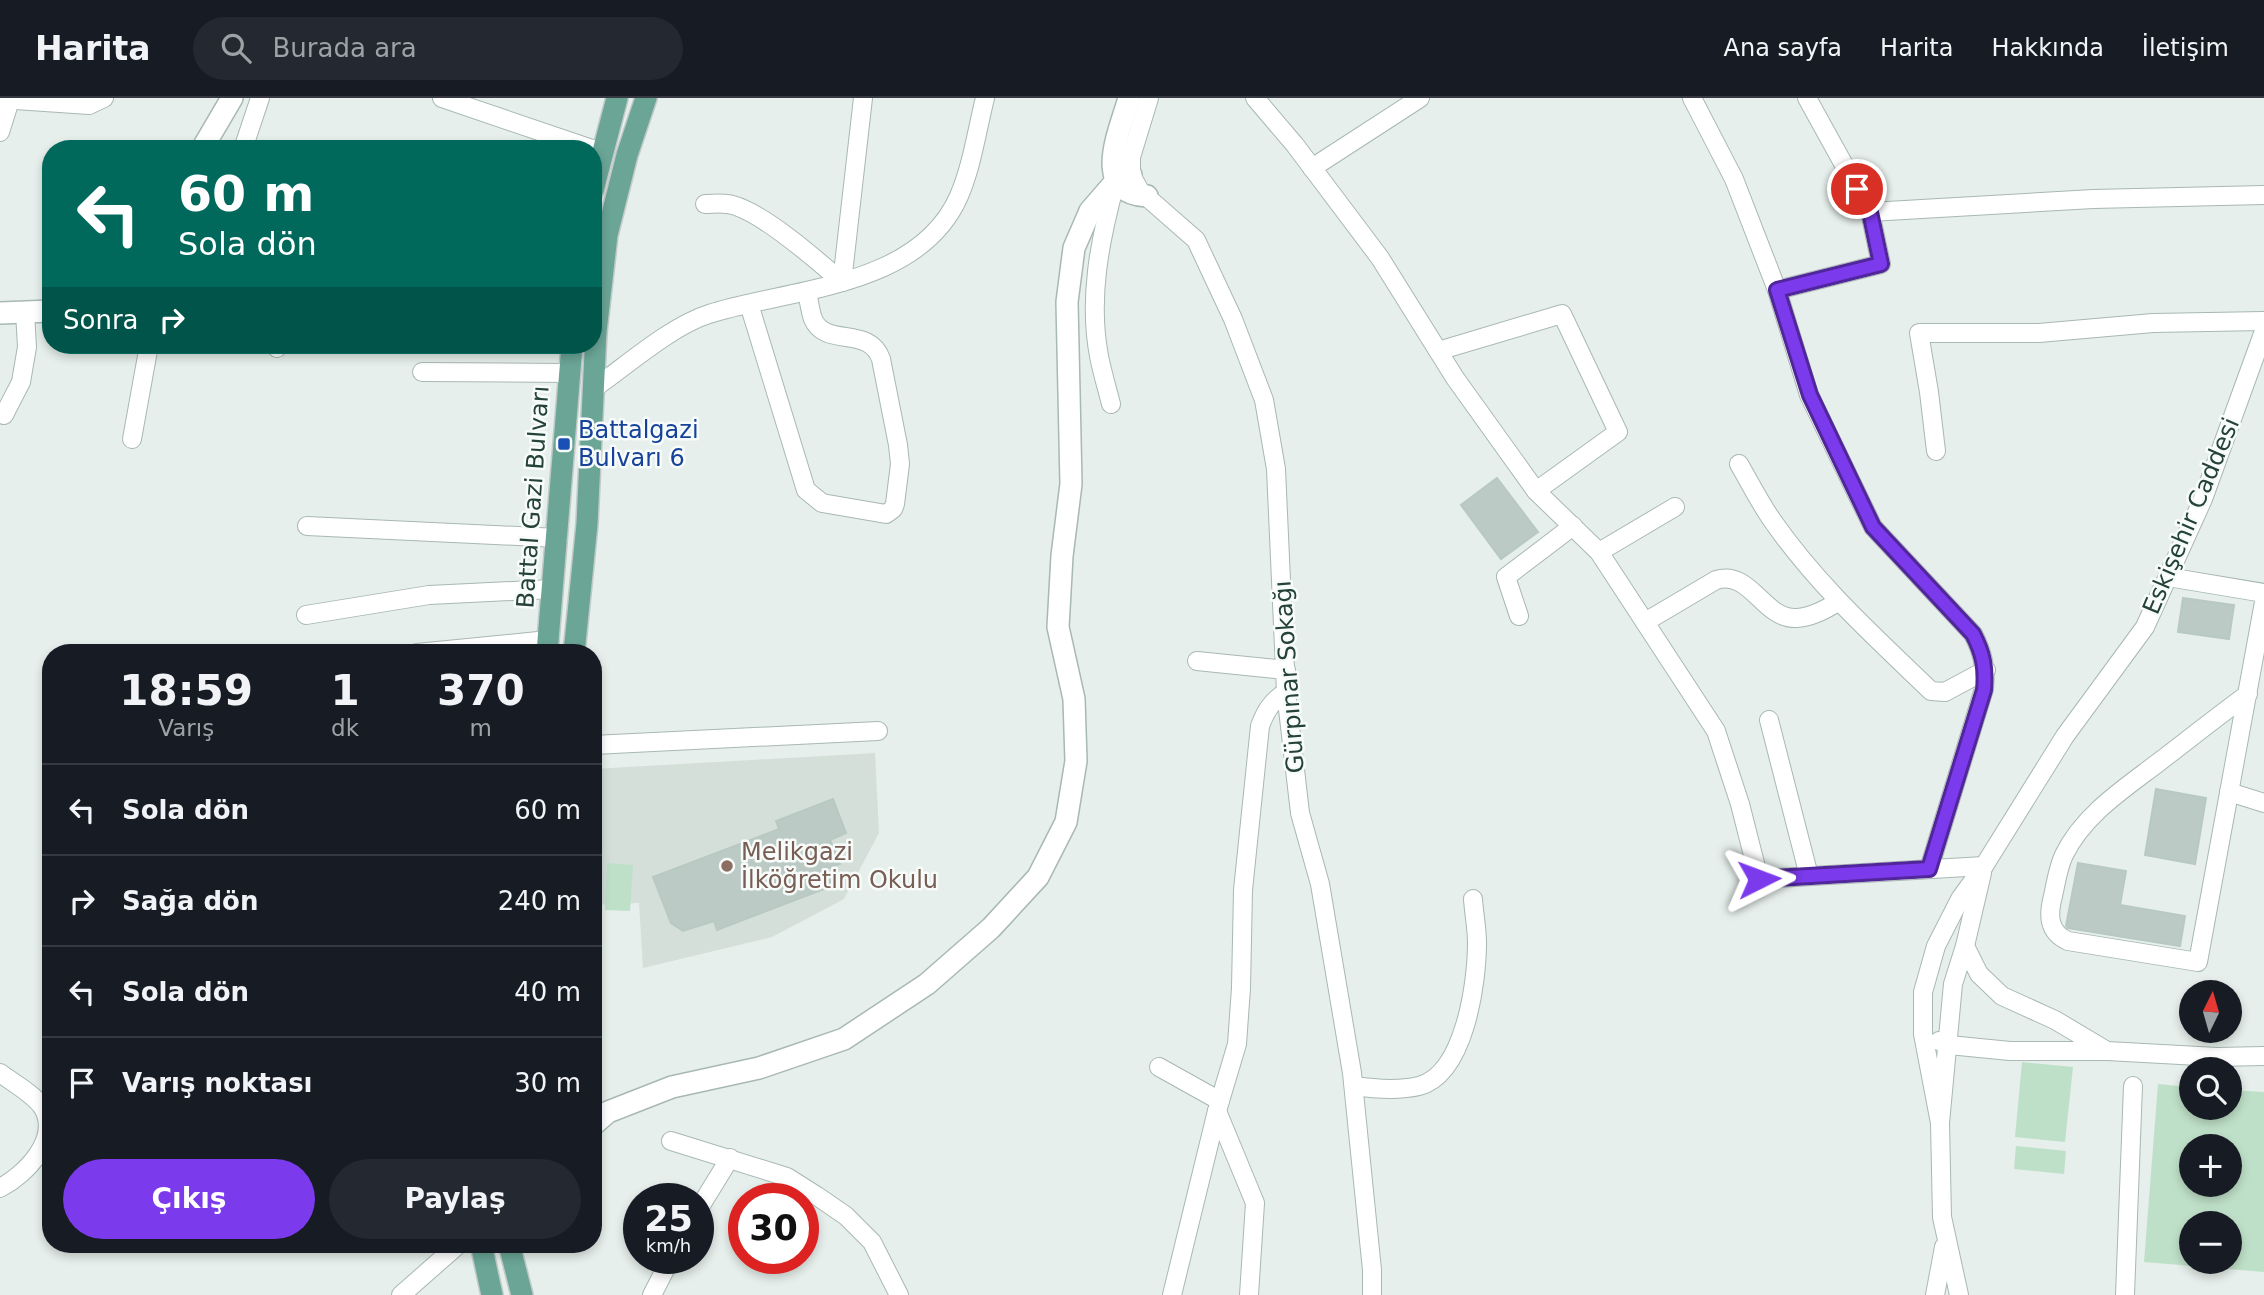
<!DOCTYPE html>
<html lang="tr">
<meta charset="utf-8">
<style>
:root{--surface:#171b24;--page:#242831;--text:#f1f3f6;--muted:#9ea1a6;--line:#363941;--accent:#7c3aed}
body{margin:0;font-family:"DejaVu Sans",sans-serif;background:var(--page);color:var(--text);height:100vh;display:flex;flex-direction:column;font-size:26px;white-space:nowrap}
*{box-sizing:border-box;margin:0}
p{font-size:23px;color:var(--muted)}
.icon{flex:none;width:38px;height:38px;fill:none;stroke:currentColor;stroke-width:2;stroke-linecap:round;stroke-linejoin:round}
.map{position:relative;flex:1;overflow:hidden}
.sheet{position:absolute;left:42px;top:546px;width:560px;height:609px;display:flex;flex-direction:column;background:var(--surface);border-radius:28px;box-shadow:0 4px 10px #0003}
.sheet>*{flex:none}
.hud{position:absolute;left:42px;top:42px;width:560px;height:214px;border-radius:28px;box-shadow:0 4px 10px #0003;background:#00695c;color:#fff;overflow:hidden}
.needle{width:46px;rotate:5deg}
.buttons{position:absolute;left:2179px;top:882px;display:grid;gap:14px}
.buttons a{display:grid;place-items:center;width:63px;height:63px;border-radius:50%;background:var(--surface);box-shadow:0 4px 10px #0003;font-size:35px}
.speed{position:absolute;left:623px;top:1085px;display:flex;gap:14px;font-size:35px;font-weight:700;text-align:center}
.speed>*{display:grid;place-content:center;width:91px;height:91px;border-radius:50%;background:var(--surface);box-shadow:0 4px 10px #0003;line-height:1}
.speed small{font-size:18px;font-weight:400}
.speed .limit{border:10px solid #d22;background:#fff;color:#111}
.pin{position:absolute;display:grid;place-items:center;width:60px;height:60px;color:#fff;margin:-30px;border:4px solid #fff;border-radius:50%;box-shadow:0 2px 7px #0007}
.me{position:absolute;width:77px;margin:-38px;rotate:87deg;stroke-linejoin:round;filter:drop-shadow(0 0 5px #0008)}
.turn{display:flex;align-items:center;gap:24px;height:147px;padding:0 21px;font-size:32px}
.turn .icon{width:91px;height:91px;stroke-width:2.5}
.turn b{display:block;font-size:49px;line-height:60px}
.then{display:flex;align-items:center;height:66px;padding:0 21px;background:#0003;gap:14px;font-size:26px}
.eta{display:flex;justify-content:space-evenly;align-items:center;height:119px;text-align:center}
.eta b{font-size:42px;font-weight:700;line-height:49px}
.cta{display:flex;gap:14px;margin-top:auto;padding:14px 21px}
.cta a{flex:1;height:80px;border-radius:42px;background:var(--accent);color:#fff;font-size:28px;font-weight:700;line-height:80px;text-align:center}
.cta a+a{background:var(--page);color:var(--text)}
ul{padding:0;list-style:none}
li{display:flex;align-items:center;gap:21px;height:91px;padding:0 21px;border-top:2px solid var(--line)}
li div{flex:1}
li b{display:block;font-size:26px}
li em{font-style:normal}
header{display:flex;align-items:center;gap:42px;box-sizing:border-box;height:98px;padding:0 35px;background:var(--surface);border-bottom:2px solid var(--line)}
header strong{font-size:33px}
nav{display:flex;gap:38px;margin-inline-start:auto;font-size:24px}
.search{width:490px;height:63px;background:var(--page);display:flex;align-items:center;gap:18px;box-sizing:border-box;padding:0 24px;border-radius:38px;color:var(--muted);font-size:26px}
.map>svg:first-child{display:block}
.built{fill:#d4dfda}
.green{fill:#bfe0c8;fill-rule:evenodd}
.building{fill:#bbcac4;stroke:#b8c9c2;stroke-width:2}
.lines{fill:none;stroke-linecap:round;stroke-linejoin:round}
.minor-casing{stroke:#a8b8b2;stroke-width:20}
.tertiary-casing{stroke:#a8b8b2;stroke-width:24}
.primary-casing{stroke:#c2cac8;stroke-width:24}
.minor{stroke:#fff;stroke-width:18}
.tertiary{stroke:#fff;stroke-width:21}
.primary{stroke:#6aa596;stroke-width:21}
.route-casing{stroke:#51269a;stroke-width:18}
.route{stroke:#7c3aed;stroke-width:12}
.transit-dot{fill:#1a4fb4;stroke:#f7fbf9;stroke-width:2.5}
.education-dot{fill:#8d6e63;stroke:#f7fbf9;stroke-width:2.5}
.labels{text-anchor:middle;stroke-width:5;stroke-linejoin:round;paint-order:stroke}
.transit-label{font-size:24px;fill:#164399;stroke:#f7fbf9;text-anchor:start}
.street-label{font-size:24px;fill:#24423a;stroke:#f7fbf9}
.education-label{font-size:24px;fill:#785e54;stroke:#f7fbf9;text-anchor:start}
</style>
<header>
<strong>Harita</strong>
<div class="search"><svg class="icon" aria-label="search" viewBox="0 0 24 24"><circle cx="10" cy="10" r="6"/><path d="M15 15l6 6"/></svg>Burada ara</div>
<nav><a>Ana sayfa</a><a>Harita</a><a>Hakkında</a><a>İletişim</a></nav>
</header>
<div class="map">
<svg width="2264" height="1197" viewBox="0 0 2264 1197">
<rect width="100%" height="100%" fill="#e6efeb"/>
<polygon class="built" points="875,655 879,735 844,801 772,839 643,870 639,805 593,807 593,671"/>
<g class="green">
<polygon points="607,765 633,767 630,813 605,812"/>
<polygon points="2022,964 2073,969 2065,1044 2015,1039"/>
<path d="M2158,986L2191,989V1010H2230V992L2264,994V1174L2144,1164ZM2191,1048H2230V1087H2191ZM2191,1125H2230V1164H2191Z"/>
<polygon points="2016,1048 2066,1053 2064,1076 2014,1071"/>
</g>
<g class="building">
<polygon points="1497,380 1538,434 1501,461 1461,407"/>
<polygon points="2183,500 2234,507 2229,541 2178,534"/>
<polygon points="2156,691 2206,700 2195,766 2145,757"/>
<polygon points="833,701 846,735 830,742 840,766 826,771 832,788 717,832 714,823 683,833 671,825 653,779 779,731 776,723"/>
<polygon points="2078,765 2126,773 2120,807 2185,818 2180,848 2068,830 2066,828"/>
</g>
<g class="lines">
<g class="minor-casing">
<g id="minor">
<polyline points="442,0 592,51"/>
<polyline points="1149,0 1131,59 1131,77 1140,93 1196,142 1233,221 1264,302 1276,371 1286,594 1300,715 1320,786 1352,975 1372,1172 1372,1197"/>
<polyline points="1255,0 1295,47 1380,160 1455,280 1536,393 1599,454 1716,633 1740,706 1759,781 1984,768"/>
<path d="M1692,0L1734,81L1777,192L1809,297L1873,429L1973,536C1983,555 1986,570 1984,591L1929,771"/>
<polyline points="0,1 89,7 104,0"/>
<polyline points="0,34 10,2"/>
<polyline points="243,51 260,0"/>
<polyline points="1312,70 1420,0"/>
<path d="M705,106C712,106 720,105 727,106C757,109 818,163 842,184"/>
<polyline points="1870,114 2093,101 2264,97"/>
<polyline points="842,184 863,0"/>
<polyline points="1777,192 1881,166 1870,114 1807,0"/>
<path d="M749,206L806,392L822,405L886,416L893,411L895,406L900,366L898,347L881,261C869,227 825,250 813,221C810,213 809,202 807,194"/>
<polyline points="277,250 279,247"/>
<polyline points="1438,253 1562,216 1618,334 1536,393"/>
<polyline points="422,274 569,275"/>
<path d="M593,291C626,268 671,228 709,216C791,190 919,190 959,98C972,68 977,32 985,0"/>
<path d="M1111,306C1107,290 1102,274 1099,258C1088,200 1100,142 1115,86"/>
<polyline points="4,317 21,284 27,249 25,214"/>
<polyline points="132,341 149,247"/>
<polyline points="1936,353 1929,294 1919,235 2039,235 2153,225 2264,223"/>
<path d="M1739,366C1750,385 1760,405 1772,422C1817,487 1875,539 1931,593L1945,594L1986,572"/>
<polyline points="307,428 558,440"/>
<polyline points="1599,454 1675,409"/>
<polyline points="2168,479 2264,495"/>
<polyline points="306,517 429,497 553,491"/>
<polyline points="1519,518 1506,479 1573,428"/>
<path d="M1645,524L1716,482C1751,471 1763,522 1797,520C1812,519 1826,511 1838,504"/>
<polyline points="417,555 548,542"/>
<polyline points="1197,563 1286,572"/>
<path d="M2248,596C2218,618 2189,641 2159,664C2125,690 2083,717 2064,757C2058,769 2056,785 2053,798C2048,817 2048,834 2068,843L2198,864L2264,504"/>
<polyline points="1769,622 1809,778"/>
<polyline points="593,647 878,633"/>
<polyline points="2229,694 2264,705"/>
<polyline points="1965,848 1979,876 2002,898 2055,922 2107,953"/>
<polyline points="1939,943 1949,947 2010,953 2107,953 2217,959 2264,958"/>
<polyline points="1159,969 1220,1003"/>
<path d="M0,975C13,985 34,996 43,1010C61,1041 25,1077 0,1090"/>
<path d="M1354,988C1375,991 1398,993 1419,988C1465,976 1477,884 1477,845C1477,830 1474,816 1473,801"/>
<polyline points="1217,1013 1255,1105 1249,1197"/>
<polyline points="1940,1025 1923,936 1923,894 1936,848 1960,801 1984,768 2065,638 2145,529 2203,401 2264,233"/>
<polyline points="671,1043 787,1079 817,1098 846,1118 872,1144 899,1197"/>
<polyline points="698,1112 730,1060"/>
<polyline points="401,1197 459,1146"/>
<polyline points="652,1197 671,1160"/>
<path d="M1172,1197L1217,1013L1237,946L1241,890L1243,792L1260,628C1266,612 1272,603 1286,594"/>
<polyline points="1935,1197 1944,1149"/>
<polyline points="1959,1197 1942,1119 1940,1025 1953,886 1965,848 1982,775"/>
<polyline points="2125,1197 2133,988"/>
</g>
</g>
<g class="tertiary-casing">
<g id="tertiary">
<path d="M1129,0C1120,33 1090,95 1147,98"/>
<polyline points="202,51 232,0"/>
<polyline points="0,215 51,213"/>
<polyline points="593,1027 608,1014 672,989 759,970 844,941 927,886 991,830 1038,779 1066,724 1076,663 1074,601 1058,529 1062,458 1071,386 1067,204 1074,150 1090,113 1116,83 1131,77"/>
</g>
</g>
<g class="primary-casing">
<g id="primary">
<polyline points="593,92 617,0"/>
<polyline points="547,555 572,247"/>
<polyline points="574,555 587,426 596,234 607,137 627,57 646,0"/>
<polyline points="481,1146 492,1197"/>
<polyline points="509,1146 522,1197"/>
</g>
</g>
<use href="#minor" class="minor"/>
<use href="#tertiary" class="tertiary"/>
<use href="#primary" class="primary"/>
</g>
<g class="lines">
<g class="route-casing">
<path id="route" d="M1759,781L1929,771L1984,592C1986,570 1983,555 1973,536L1873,429L1810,297L1777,192L1881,166L1870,114L1857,91"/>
</g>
<use href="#route" class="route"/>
</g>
<rect class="transit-dot" x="557" y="339" width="14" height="14" rx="3.5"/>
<circle class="education-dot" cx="727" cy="768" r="7"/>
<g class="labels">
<g class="transit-label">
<text x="578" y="340">Battalgazi<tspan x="578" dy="28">Bulvarı 6</tspan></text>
</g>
<g class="street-label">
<text transform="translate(533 399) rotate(-86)" y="8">Battal Gazi Bulvarı</text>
<text transform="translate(2191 418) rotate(-67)" y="8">Eskişehir Caddesi</text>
<text transform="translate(1289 579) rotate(-94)" y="8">Gürpınar Sokağı</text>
</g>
<g class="education-label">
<text x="741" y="762">Melikgazi<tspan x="741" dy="28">İlköğretim Okulu</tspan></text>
</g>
</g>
</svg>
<div class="buttons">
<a><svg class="needle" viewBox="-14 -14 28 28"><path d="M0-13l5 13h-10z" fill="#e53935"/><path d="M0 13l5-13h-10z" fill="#9ea1a6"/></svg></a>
<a><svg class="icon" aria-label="search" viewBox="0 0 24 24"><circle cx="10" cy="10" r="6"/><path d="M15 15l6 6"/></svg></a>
<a>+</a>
<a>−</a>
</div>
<div class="speed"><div>25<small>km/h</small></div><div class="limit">30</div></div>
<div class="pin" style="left:1857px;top:91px;background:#d93025"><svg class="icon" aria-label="arrive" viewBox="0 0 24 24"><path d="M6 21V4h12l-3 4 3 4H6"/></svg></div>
<svg class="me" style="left:1759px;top:781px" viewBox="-20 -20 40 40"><path d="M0-17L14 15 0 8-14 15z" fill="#7c3aed" stroke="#fff" stroke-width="4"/></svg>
<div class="hud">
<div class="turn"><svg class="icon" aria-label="left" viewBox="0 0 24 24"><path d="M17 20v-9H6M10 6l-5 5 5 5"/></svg><div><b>60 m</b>Sola dön</div></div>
<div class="then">Sonra<svg class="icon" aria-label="right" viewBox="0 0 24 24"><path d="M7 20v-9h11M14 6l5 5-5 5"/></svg></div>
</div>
<section class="sheet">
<div class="eta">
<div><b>18:59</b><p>Varış</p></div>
<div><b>1</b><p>dk</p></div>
<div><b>370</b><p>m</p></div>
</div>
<ul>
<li><svg class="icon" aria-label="left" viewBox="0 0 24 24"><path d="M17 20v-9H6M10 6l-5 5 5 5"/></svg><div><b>Sola dön</b></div><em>60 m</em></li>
<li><svg class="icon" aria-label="right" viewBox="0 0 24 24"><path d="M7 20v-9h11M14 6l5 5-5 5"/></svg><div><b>Sağa dön</b></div><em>240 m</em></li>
<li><svg class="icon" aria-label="left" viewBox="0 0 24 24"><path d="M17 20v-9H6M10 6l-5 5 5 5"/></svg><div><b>Sola dön</b></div><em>40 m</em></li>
<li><svg class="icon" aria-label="arrive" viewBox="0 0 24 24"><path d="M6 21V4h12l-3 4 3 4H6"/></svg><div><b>Varış noktası</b></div><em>30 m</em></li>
</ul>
<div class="cta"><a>Çıkış</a><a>Paylaş</a></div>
</section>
</div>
